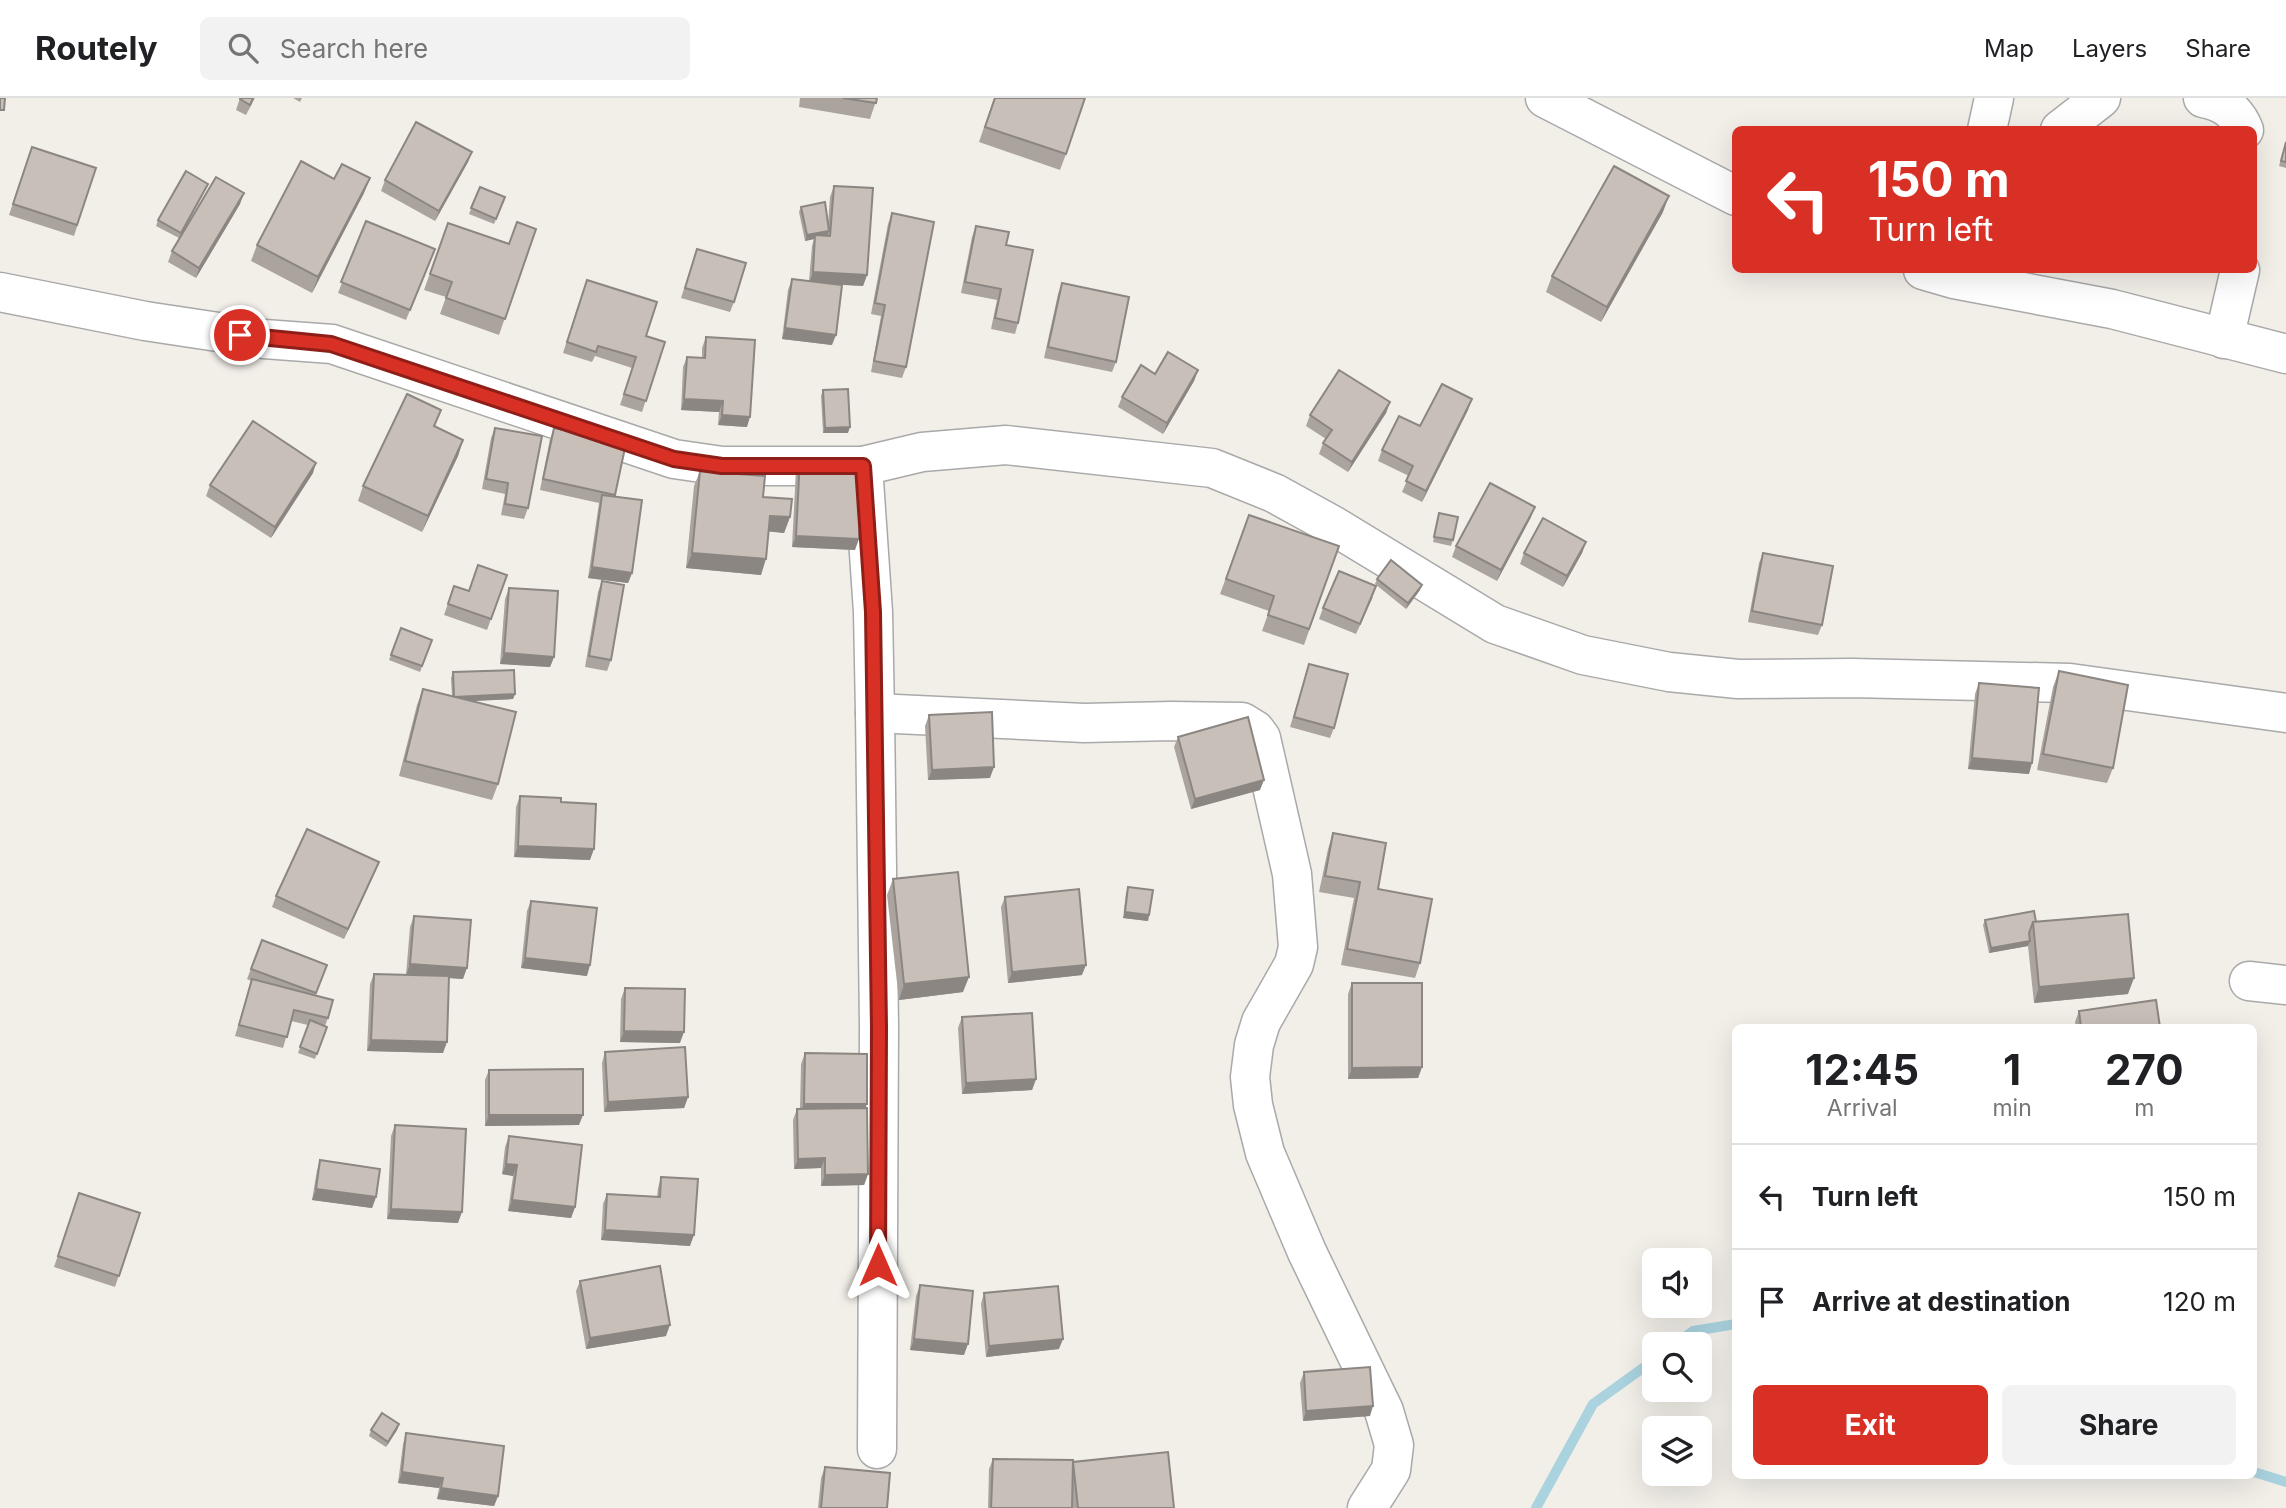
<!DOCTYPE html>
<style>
:root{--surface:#fff;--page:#f2f2f2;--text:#202124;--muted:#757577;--line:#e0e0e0;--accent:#d93025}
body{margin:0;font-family:Inter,sans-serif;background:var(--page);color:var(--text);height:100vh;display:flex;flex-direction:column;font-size:26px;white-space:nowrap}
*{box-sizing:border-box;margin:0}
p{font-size:23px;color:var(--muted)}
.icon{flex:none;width:38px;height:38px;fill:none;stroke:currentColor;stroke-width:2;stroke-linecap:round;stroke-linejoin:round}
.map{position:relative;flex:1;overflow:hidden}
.panel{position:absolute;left:1732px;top:926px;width:525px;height:455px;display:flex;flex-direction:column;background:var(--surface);border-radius:10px;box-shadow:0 7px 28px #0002}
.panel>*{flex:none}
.banner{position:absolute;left:1732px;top:28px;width:525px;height:147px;border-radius:10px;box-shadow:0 7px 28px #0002;background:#d93025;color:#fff;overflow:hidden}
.fabs{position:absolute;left:1642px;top:1150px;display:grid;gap:14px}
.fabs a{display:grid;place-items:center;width:70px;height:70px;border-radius:10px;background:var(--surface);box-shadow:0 7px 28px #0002;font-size:35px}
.pin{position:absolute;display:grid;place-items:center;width:60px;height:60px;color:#fff;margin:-30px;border:4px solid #fff;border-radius:50%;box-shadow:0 2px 7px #0007}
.me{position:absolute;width:77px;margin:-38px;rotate:0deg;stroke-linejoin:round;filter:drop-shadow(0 0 5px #0008)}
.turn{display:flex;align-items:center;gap:24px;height:147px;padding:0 21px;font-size:32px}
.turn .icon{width:91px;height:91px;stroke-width:2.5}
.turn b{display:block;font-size:49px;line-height:60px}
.eta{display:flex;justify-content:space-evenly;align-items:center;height:119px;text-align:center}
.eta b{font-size:42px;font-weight:700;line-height:49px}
.primary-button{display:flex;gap:14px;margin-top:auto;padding:14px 21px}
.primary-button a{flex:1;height:80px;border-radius:10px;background:var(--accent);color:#fff;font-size:28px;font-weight:700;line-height:80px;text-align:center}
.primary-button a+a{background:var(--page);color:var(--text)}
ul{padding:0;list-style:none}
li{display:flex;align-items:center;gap:21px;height:105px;padding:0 21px;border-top:2px solid var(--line)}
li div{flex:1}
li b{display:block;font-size:26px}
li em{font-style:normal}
header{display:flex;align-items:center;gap:42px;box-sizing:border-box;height:98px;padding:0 35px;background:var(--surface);border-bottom:2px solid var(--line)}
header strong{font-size:33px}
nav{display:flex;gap:38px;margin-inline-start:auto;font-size:24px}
.search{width:490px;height:63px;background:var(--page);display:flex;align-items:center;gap:18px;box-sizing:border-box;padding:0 24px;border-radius:10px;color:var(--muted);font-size:26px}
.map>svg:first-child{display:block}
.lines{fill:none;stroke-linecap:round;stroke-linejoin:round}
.stream{stroke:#aad3df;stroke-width:10}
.minor-casing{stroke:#a9a9a9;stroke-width:41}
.minor{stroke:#fff;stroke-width:38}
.wall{fill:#aba49e}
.shaded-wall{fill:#8b8681}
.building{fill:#c7bfb8;stroke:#8b8681;stroke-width:2}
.route-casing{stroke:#8d1f18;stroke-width:18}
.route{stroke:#d93025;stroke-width:12}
</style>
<header>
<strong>Routely</strong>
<div class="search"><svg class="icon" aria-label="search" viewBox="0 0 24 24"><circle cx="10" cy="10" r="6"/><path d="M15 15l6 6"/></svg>Search here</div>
<nav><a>Map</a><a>Layers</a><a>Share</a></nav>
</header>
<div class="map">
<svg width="2286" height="1410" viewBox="0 0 2286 1410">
<rect width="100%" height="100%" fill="#f2efe9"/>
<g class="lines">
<g class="stream">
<polyline points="1675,1246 1693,1233 1736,1226"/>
<polyline points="2254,1374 2286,1384"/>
<polyline points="1536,1410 1593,1306 1654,1262"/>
</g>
<g class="minor-casing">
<g id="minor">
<polyline points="1545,0 1736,98"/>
<path d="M2203,0C2223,4 2236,12 2244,32"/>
<polyline points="1987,32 1994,0"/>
<polyline points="2060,32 2101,0"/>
<polyline points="1923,172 1954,181 2112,211 2286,256"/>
<polyline points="0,194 145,223 264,241 332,246 674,361 722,368 863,368 922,354 1006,347 1212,370 1274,395 1334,428 1495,526 1583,557 1669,574 1738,581 1852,580 2070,585 2286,615"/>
<polyline points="2224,241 2240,172"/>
<polyline points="863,368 873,514 875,615 879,930 877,1351"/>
<polyline points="875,615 1084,625 1172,623 1242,624 1255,632 1261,640 1292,776 1298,849 1294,866 1261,924 1254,947 1250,979 1253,1007 1265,1055 1307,1154 1384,1313 1394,1347 1391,1372 1367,1410"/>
<polyline points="2249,883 2286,887"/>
</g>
</g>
<use href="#minor" class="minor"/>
</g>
<g class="wall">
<polygon points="240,0 255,0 246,17 236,12"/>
<polygon points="293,0 302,0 300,4"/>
<polygon points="800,0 877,0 870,21 799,9"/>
<polygon points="994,0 1066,56 1060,72 979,44"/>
<polygon points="2286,43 2286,70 2279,68"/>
<polygon points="32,49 96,70 74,138 9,117"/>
<polygon points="472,54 468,64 435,123 381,93 385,82"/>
<polygon points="370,80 364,95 312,195 251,163 257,147 334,81"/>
<polygon points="834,88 867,177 863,188 831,186 832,247 782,241 788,192 792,181 809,183 812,148 814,141 805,143 799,114 801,109 828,126 830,99"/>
<polygon points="480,89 505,99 494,126 469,116"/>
<polygon points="206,91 182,136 240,106 196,180 168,164 172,153 179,140 156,128 158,122"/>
<polygon points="1663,114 1601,224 1546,194 1552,178"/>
<polygon points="892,115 906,269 902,280 871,274 881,218 871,216 888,126"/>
<polygon points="366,123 435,151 406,222 338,195"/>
<polygon points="448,125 509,145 536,131 499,237 440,216 446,199 424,192"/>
<polygon points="976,128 1006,147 1018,225 1015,236 991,231 997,202 961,195 972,139"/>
<polygon points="697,151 734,204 730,214 681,200"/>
<polygon points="1062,185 1116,264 1112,274 1044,260 1058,196"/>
<polygon points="583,192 646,238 665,244 642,314 620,307 632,270 595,258 592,264 563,255"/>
<polygon points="706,239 747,329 718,327 719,314 681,312 683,269 687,259 702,260 702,250"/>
<polygon points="1198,272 1194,283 1163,336 1118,309 1122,299"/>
<polygon points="823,292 848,335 823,335 821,298"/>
<polygon points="1390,304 1386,315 1348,374 1319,356 1323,345 1326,341 1306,328 1310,317"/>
<polygon points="1468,312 1422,404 1402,394 1409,378 1378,363 1382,352 1420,328"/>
<polygon points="435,329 463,342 458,358 422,434 358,403 363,388"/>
<polygon points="495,330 528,410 524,421 501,417 505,396 482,391 491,340"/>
<polygon points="554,330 626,345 614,398 632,475 628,485 588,480 599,405 540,392 550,341"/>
<polygon points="800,360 855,452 792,449 796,371"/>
<polygon points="700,373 790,419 784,435 769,433 761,477 686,470 694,388"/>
<polygon points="313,375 271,440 206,398 210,387"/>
<polygon points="1439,415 1453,442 1451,448 1433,444"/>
<polygon points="1249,417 1339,448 1304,547 1262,533 1269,513 1220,496"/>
<polygon points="1531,419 1497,483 1452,459 1456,448"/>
<polygon points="1586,444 1582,455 1563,489 1520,466 1524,455"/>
<polygon points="1763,455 1822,527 1818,537 1748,524 1759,465"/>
<polygon points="507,477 487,532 444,517 454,488 469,493"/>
<polygon points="1377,481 1420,492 1406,511 1375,486"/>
<polygon points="602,483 611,562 607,573 585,569 598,494"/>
<polygon points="509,490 554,559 550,569 500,566 505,501"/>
<polygon points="1373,499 1356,536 1319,521 1323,510"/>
<polygon points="401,530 432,542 420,574 389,562"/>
<polygon points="1309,566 1334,630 1330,640 1290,629"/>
<polygon points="2059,573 2113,670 2107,685 2037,672 2053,589"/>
<polygon points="453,574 515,596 513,601 471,603 498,686 492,702 399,678 417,607 423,591 452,598 451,580"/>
<polygon points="1979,585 2029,676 1968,671 1975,596"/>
<polygon points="929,617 990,680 928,682 925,628"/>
<polygon points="1178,639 1260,692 1191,711 1174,649"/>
<polygon points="520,698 561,704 590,762 514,759 516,709"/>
<polygon points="1333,735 1378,791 1420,865 1415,880 1341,867 1354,800 1319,794 1328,751"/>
<polygon points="379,764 344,841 272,809 276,798"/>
<polygon points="893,781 963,894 899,902 887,797"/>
<polygon points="1128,789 1149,817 1148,823 1123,820 1126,795"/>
<polygon points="1005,799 1082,877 1008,885 1001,809"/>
<polygon points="531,803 587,878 521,870 527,813"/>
<polygon points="414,818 463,881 448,880 443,955 367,953 370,886 374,876 406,877 410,829"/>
<polygon points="1985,822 2036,824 2128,896 2034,905 2028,848 1989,855 1983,827"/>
<polygon points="262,842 327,867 315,898 328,920 325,928 327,929 315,961 298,955 308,927 291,923 283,950 235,938 251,883 247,881"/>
<polygon points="1352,885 1422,969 1418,980 1348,981 1348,896"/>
<polygon points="625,890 680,945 620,944 621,901"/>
<polygon points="2079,913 2160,929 2076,929 2075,924"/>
<polygon points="962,919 1036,981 1032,992 962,996 958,930"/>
<polygon points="605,954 688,999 684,1010 604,1014 602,965"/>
<polygon points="805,955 867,1006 865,1010 868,1076 864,1087 821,1088 821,1070 794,1071 793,1022 797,1011 800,1011 801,966"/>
<polygon points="489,972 579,1027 485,1028 485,982"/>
<polygon points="395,1027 458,1125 387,1121 391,1038"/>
<polygon points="509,1038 575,1109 571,1120 508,1113 513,1078 502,1076 505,1049"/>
<polygon points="320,1062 376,1099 372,1110 312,1102 317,1072"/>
<polygon points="661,1079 690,1148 601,1142 603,1106 607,1096 657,1099 658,1090"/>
<polygon points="79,1095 140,1115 115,1189 54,1169"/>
<polygon points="580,1183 666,1238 586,1251 576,1193"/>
<polygon points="920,1187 964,1257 910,1252 916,1198"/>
<polygon points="984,1195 1059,1251 986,1259 981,1206"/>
<polygon points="1304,1274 1370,1318 1303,1323 1300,1285"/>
<polygon points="399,1326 397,1332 386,1349 369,1338 371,1332"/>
<polygon points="406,1335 498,1398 494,1408 437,1401 439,1390 398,1385 403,1346"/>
<polygon points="993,1361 1073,1365 1174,1410 1073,1410 1072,1400 1072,1410 988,1410 989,1371"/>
<polygon points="825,1369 887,1410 818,1410 821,1380"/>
</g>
<g class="shaded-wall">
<polygon points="472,54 468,64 435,123 439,113"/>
<polygon points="370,80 364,95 312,195 318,179"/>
<polygon points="244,95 240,106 196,180 199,170"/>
<polygon points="1669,98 1663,114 1601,224 1607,209"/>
<polygon points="829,133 827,138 815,137 814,141 805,143 807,137"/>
<polygon points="813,174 867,177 863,188 809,185"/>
<polygon points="785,230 836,237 832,247 782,241"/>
<polygon points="1198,272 1194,283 1163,336 1167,325"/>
<polygon points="684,301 723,303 719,314 681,312"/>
<polygon points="1472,301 1468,312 1422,404 1426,393"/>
<polygon points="1390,304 1386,315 1348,374 1352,364"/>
<polygon points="722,317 750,319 747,329 718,327"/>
<polygon points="850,329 848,335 823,335 825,330"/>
<polygon points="463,342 458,358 422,434 428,418"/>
<polygon points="316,365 313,375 271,440 275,429"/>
<polygon points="1535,409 1531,419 1497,483 1501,472"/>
<polygon points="770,418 790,419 784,435 764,433"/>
<polygon points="796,438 859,441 855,452 792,449"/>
<polygon points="1586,444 1582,455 1563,489 1567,478"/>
<polygon points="692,455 766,461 761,477 686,470"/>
<polygon points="592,469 632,475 628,485 588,480"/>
<polygon points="1422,487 1420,492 1406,511 1408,505"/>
<polygon points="504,555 554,559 550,569 500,566"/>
<polygon points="515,596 513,601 452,604 454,599"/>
<polygon points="1972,660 2032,665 2029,676 1968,671"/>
<polygon points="994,669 990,680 928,682 932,672"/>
<polygon points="1264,682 1260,692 1191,711 1195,701"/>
<polygon points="518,748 594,751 590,762 514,759"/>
<polygon points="379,764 375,774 344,841 348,831"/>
<polygon points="1125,814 1149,817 1148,823 1123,820"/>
<polygon points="2030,843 2028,848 1989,855 1991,850"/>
<polygon points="525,860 590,867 587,878 521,870"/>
<polygon points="410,866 467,870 463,881 406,877"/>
<polygon points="1086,867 1082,877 1008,885 1012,874"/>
<polygon points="969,879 963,894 899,902 904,886"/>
<polygon points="2134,880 2128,896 2034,905 2039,889"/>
<polygon points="624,933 684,934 680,945 620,944"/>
<polygon points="371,942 447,944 443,955 367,953"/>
<polygon points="1422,969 1418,980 1348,981 1352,970"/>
<polygon points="1036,981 1032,992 962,996 966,985"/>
<polygon points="688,999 684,1010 604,1014 608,1004"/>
<polygon points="804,1006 867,1006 863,1017 800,1016"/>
<polygon points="489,1017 583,1017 579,1027 485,1028"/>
<polygon points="825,1060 821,1070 794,1071 798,1061"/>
<polygon points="506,1066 517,1067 513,1078 502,1076"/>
<polygon points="868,1076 864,1087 821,1088 825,1077"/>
<polygon points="316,1091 376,1099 372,1110 312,1102"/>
<polygon points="512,1102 575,1109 571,1120 508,1113"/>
<polygon points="391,1111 462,1114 458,1125 387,1121"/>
<polygon points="605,1132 694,1137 690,1148 601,1142"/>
<polygon points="670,1227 666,1238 586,1251 590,1240"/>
<polygon points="914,1241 968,1246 964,1257 910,1252"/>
<polygon points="1063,1241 1059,1251 986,1259 989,1248"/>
<polygon points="1373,1308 1370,1318 1303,1323 1306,1313"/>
<polygon points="399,1326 397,1332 386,1349 388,1344"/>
<polygon points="402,1374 443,1380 439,1390 398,1385"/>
<polygon points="441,1390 498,1398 494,1408 437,1401"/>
</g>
<g class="building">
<polygon points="0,0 5,0 4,12 0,12"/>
<polygon points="240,0 253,0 250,7 240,1"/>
<polygon points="843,0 877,0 876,5"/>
<polygon points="995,0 1085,0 1066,56 985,29"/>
<polygon points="416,24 472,54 439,113 385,82"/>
<polygon points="2286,44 2286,64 2281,63"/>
<polygon points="32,49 96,70 77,127 13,106"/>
<polygon points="301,63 334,81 342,66 370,80 318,179 257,147"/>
<polygon points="1614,68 1669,98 1607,209 1552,178"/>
<polygon points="186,73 208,86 181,135 158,122"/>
<polygon points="216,79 244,95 199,170 172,153"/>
<polygon points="834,88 873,90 867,177 813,174 815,137 830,138"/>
<polygon points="480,89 505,99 496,121 471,110"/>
<polygon points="825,104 829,133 807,137 801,109"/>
<polygon points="892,115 934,124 906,269 874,263 885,207 875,205"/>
<polygon points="366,123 435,151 410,212 341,184"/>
<polygon points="517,124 536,131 505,221 446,200 452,184 430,176 448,125 509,146"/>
<polygon points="976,128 1009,134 1006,147 1033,152 1018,225 995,220 1001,191 965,184"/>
<polygon points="697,151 746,165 734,204 685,190"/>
<polygon points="792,181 842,187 836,237 785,230"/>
<polygon points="587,182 657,204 646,238 665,244 646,303 624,296 636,259 598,248 596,254 567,244"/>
<polygon points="1062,185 1129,199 1116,264 1048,249"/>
<polygon points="706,239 755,242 750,319 722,317 723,303 684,301 687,259 705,260"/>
<polygon points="1168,254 1198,272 1167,325 1122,299 1141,267 1155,276"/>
<polygon points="1339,272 1390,304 1352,364 1323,345 1332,332 1310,317"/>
<polygon points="1442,286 1472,301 1426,393 1406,383 1413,368 1382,352 1399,318 1420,328"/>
<polygon points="848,291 850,329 825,330 823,292"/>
<polygon points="407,296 441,312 434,328 463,342 428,418 363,388"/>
<polygon points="253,323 316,365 275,429 210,387"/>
<polygon points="495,330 542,338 528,410 505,406 508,385 486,381"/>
<polygon points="554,330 626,345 615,397 543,381"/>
<polygon points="800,360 863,363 859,441 796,438"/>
<polygon points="700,373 765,378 763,399 792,401 790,419 770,418 766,461 692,455"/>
<polygon points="1490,385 1535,409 1501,472 1456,448"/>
<polygon points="602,397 642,402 632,475 592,469"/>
<polygon points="1439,415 1458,419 1453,442 1434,439"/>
<polygon points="1249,417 1339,448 1309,531 1268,517 1274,498 1226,481"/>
<polygon points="1543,420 1586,444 1567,478 1524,455"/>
<polygon points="1763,455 1833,468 1822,527 1752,513"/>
<polygon points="1391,462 1422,487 1408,505 1377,481"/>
<polygon points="478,467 507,477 491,521 448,506 454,488 469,493"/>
<polygon points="1339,473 1376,488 1360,526 1323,510"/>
<polygon points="602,483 624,487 611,562 589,558"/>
<polygon points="509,490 558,493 554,559 504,555"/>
<polygon points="401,530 432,542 422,568 391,557"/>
<polygon points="1309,566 1348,576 1334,630 1294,619"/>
<polygon points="514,572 515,596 454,599 453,574"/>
<polygon points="2059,573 2128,587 2113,670 2043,656"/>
<polygon points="1979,585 2039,590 2032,665 1972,660"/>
<polygon points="423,591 516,614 498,686 405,663"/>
<polygon points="992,614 994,669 932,672 929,617"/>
<polygon points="1248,619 1264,682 1195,701 1178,639"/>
<polygon points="520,698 561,700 561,704 596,706 594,751 518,748"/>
<polygon points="307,731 379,764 348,831 276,798"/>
<polygon points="1333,735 1386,745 1378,791 1432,801 1420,865 1347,851 1360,784 1325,778"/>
<polygon points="958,774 969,879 904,886 893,781"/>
<polygon points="1128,789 1153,792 1149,817 1125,814"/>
<polygon points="1079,791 1086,867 1012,874 1005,799"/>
<polygon points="531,803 597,810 590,867 525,860"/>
<polygon points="2034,813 2036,824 2033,824 2029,835 2030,843 1991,850 1985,822"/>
<polygon points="2128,816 2134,880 2039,889 2033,824"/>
<polygon points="414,818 471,822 467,870 410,866"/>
<polygon points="262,842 327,867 316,895 251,871"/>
<polygon points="374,876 449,878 447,944 371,942"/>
<polygon points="252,881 333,902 328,920 294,912 287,939 239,927"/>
<polygon points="1352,885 1422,885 1422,969 1352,970"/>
<polygon points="625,890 685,891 684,934 624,933"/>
<polygon points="2156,902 2160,929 2081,929 2079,913"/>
<polygon points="1032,915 1036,981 966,985 962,919"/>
<polygon points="310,922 327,929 317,956 300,949"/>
<polygon points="685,949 688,999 608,1004 605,954"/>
<polygon points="805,955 867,956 867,1006 804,1006"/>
<polygon points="583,971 583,1017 489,1017 489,972"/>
<polygon points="867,1010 868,1076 825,1077 825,1060 798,1061 797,1011"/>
<polygon points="395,1027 466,1031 462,1114 391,1111"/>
<polygon points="509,1038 582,1047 575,1109 512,1102 517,1067 506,1066"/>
<polygon points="320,1062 380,1071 376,1099 316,1091"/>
<polygon points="661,1079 698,1081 694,1137 605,1132 607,1096 660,1099"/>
<polygon points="79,1095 140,1115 119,1178 58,1158"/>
<polygon points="660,1168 670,1227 590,1240 580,1183"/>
<polygon points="920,1187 973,1193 968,1246 914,1241"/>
<polygon points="1058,1188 1063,1241 989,1248 984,1195"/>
<polygon points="1370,1269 1373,1308 1306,1313 1304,1274"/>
<polygon points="382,1315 399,1326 388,1344 371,1332"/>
<polygon points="406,1335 504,1348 498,1398 441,1390 443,1380 402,1374"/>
<polygon points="1168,1354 1174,1410 1078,1410 1073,1364"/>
<polygon points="993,1361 1073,1362 1072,1410 991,1410"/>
<polygon points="825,1369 890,1375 887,1410 821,1410"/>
</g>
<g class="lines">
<g class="route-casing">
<polyline id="route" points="240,237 331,246 674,361 722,368 863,368 873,514 879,930 878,1167"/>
</g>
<use href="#route" class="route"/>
</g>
</svg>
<div class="fabs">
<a><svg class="icon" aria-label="sound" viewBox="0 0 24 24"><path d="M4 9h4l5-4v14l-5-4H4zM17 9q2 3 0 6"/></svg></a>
<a><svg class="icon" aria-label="search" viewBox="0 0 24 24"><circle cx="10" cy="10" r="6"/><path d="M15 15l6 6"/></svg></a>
<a><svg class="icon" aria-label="layers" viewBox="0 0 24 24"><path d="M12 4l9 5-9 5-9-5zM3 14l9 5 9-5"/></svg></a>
</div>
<div class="pin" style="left:240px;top:237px;background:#d93025"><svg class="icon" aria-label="arrive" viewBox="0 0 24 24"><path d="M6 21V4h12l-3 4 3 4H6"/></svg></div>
<svg class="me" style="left:878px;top:1167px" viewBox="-20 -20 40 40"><path d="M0-17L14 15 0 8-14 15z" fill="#d93025" stroke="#fff" stroke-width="4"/></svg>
<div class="banner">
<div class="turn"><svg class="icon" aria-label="left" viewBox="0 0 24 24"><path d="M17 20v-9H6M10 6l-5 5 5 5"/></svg><div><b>150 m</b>Turn left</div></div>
</div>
<section class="panel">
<div class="eta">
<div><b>12:45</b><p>Arrival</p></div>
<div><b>1</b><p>min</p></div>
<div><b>270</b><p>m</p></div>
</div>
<ul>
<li><svg class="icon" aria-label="left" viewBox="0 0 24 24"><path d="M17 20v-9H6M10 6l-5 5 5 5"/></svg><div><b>Turn left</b></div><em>150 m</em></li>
<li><svg class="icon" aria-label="arrive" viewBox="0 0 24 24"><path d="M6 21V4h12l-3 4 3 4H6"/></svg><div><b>Arrive at destination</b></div><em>120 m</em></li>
</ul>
<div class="primary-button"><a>Exit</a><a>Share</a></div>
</section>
</div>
